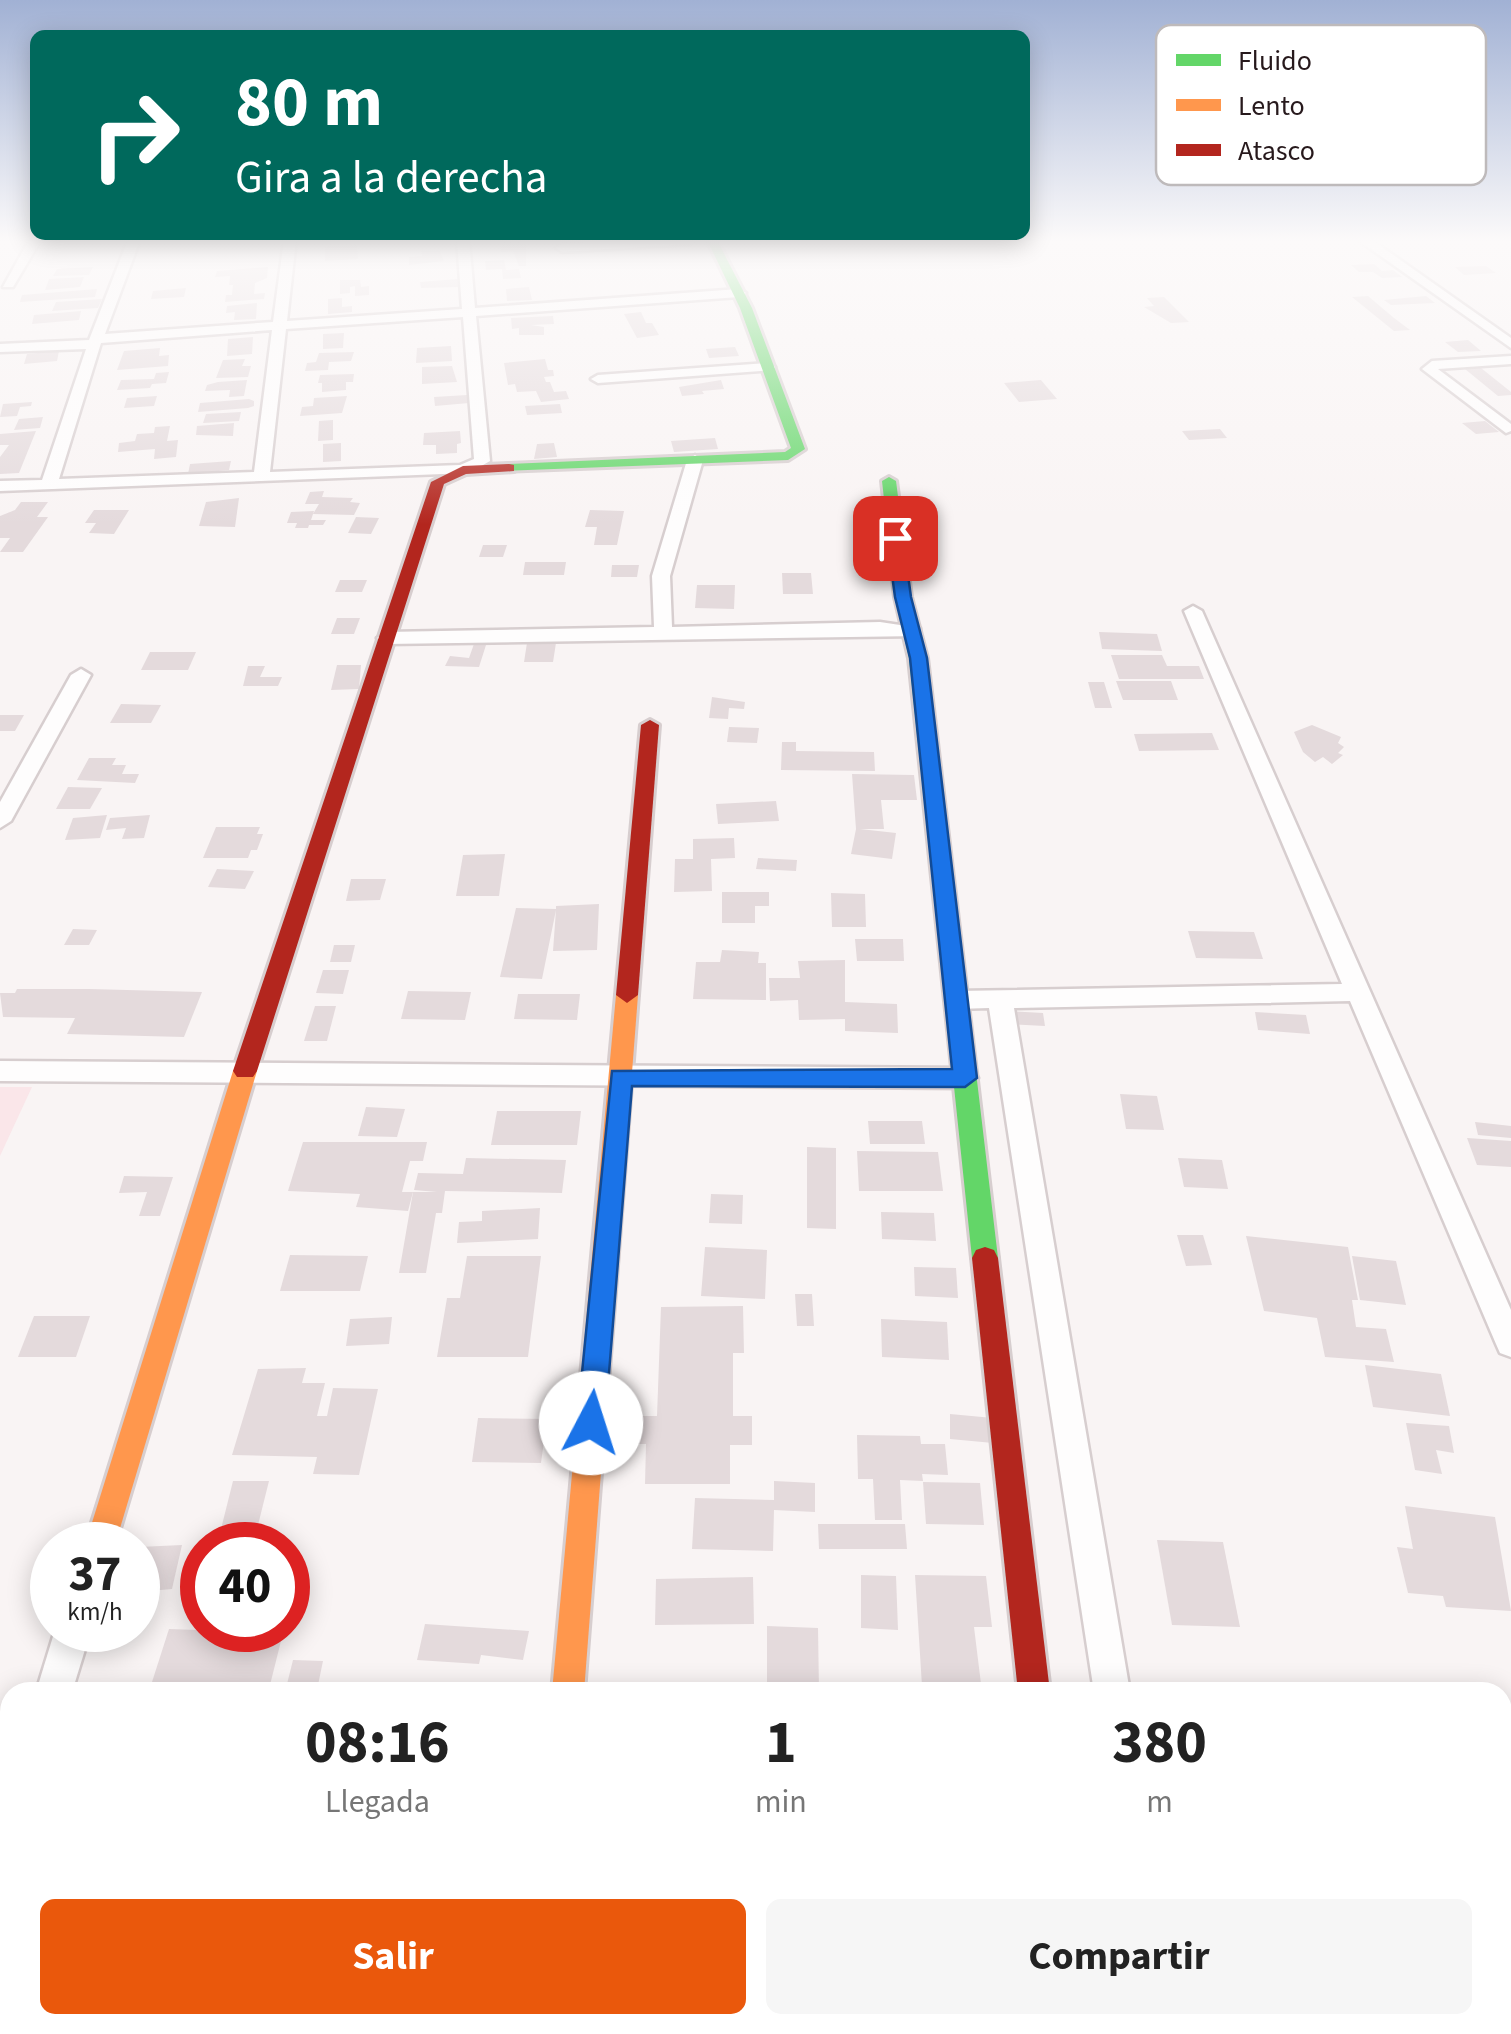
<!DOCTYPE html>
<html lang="es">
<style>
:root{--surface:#fff;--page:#f6f6f6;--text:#222;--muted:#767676;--accent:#ea580c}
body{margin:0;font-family:"Source Sans 3",sans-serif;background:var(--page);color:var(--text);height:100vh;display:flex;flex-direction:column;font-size:38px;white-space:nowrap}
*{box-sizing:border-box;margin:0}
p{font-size:32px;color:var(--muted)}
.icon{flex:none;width:55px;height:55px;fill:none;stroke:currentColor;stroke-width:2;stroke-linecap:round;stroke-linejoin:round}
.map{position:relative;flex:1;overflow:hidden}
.drawer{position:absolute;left:0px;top:1682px;width:1512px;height:352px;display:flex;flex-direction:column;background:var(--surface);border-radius:30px 30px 0 0;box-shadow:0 5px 25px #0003}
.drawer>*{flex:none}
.top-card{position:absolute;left:30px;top:30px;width:1000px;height:210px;border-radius:15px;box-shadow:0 5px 25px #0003;background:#00695c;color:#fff;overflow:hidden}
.speed{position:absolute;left:30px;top:1522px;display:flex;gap:20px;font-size:50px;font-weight:700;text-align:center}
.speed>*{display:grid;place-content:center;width:130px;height:130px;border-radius:50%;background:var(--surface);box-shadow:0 5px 25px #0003;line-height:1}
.speed small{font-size:25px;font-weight:400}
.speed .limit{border:15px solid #d22;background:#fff;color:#111}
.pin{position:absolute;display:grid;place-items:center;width:85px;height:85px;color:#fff;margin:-42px;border-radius:20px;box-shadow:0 5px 15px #0006}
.me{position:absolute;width:110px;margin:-55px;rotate:5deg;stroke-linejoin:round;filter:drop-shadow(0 0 8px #0008)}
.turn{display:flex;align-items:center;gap:35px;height:210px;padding:0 40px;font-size:45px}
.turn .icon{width:130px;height:130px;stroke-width:2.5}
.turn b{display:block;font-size:70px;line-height:85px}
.eta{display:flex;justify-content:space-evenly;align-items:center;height:170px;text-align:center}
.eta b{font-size:60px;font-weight:700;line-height:70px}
.button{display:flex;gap:20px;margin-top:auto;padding:20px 40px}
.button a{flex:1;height:115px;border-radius:15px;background:var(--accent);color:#fff;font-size:40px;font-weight:700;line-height:115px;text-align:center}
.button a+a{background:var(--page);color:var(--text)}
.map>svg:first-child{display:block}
.green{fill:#fae6e9}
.building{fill:#e4dadc}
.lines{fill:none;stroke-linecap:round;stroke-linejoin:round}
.street-casing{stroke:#d7cecf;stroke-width:5}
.fast-casing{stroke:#d7cecf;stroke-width:6}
.slow-casing{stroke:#d7cecf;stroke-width:6}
.jam-casing{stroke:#d7cecf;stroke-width:6}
.street{fill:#fefdfd;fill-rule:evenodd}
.fast{fill:#63d668;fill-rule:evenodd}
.slow{fill:#ff974d;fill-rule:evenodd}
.jam{fill:#b3261e;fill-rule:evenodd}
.route{fill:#1a73e8;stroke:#114b97;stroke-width:2.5}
.key{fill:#fff;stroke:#bebabb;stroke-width:2.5}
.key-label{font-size:28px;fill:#27191c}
</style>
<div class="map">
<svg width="1511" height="2034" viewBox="0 0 1511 2034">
<rect width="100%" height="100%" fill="#f9f4f4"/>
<polygon class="green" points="0,1087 32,1087 0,1156"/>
<g class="building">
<polygon points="500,240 526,240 526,266 519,266 513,251 501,252"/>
<polygon points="357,245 358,259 325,261 325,247"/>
<polygon points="439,250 444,261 409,265 409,257 422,256 421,251"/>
<polygon points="504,260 506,270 519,269 521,278 503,279 502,269 486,270 485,261"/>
<polygon points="1374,264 1382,271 1393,270 1402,277 1382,278 1373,272 1359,272 1351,265"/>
<polygon points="1486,266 1496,273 1464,275 1455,267"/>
<polygon points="93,267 89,275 53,276 57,269"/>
<polygon points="268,267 267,278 255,283 254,294 265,293 264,299 225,302 226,295 232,295 233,285 229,285 230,276 215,277 217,271"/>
<polygon points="84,277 80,287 45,290 49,279"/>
<polygon points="458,279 459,287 421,288 420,282"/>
<polygon points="340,280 360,280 361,287 369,286 369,295 355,296 355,286 350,287 350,293 340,294"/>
<polygon points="529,287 532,300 507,301 506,289"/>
<polygon points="186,288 184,297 151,299 153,291"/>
<polygon points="97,289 95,297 20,302 22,295"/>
<polygon points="1368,296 1394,318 1410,330 1394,331 1352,297"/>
<polygon points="1426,296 1435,303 1391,305 1384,300"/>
<polygon points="1164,297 1189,322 1171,323 1144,307 1154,306 1147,298"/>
<polygon points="342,298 342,307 352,306 352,312 328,314 328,299"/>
<polygon points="102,299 98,308 52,311 56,302"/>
<polygon points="257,303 256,319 234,320 235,312 226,313 227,306"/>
<polygon points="81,311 79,320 32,324 34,315"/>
<polygon points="641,312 646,323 652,323 659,335 637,338 624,314"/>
<polygon points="553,316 554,324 531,325 544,327 544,335 519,335 519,328 512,329 511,318"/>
<polygon points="344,333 343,348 323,349 323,334"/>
<polygon points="253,337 252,354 227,356 228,339"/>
<polygon points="1468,340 1481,351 1458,352 1445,342"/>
<polygon points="451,346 452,361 416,363 417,348"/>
<polygon points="735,347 739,356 709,358 706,349"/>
<polygon points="160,348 159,356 169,355 168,366 117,370 124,351"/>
<polygon points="59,351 57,361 24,364 27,354"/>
<polygon points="354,352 351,361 329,362 328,370 305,371 307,363 316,362 319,353"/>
<polygon points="245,359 242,366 251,366 248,377 216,378 223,360"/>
<polygon points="545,359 548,370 553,370 554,376 544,377 546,382 550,382 554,392 566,391 569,399 541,402 536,391 517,392 515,384 508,385 504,363"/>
<polygon points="452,366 457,382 422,384 422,367"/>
<polygon points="1481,368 1511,392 1511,395 1498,396 1465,369"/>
<polygon points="169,372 166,383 152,384 150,388 117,390 121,380 154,379 156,373"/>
<polygon points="354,374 353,382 346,382 346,390 322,392 322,383 318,383 320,375"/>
<polygon points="247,380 244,396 229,397 230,390 205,391 207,385 218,382"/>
<polygon points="721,380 724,389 702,391 704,394 682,396 679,387"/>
<polygon points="1041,380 1057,399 1019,402 1004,383"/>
<polygon points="467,395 469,403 435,406 434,397"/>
<polygon points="157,396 154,406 124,408 127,398"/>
<polygon points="347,396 342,413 300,416 302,407 313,406 314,398"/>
<polygon points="249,399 254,401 254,406 248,408 198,412 200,403"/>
<polygon points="32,402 31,406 20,407 17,416 0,417 3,404"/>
<polygon points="560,404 562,413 527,415 525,406"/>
<polygon points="241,412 239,421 203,423 206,414"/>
<polygon points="43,417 40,428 14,430 19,419"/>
<polygon points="333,420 333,440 318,441 319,421"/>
<polygon points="1485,421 1499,432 1476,434 1462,423"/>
<polygon points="234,423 233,436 196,435 197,426"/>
<polygon points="170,426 167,441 178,440 176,457 154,459 155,449 118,452 119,443 135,441 137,434 154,433 155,427"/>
<polygon points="1220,429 1227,438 1189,440 1182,431"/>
<polygon points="36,431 19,473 0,474 0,457 9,445 0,445 0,434"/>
<polygon points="460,431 461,443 457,444 457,453 436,454 436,445 423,445 424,433"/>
<polygon points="715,438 718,449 674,452 671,441"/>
<polygon points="341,443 341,461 323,462 323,444"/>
<polygon points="554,443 557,457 534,459 537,444"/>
<polygon points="231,461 229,470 188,474 190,464"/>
<polygon points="324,491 322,497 353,498 350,502 360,503 354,515 313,514 311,520 326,520 323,525 309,525 308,528 295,528 297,523 287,523 291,512 314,511 313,514 319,504 305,504 310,492"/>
<polygon points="239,498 235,527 199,526 206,502"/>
<polygon points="21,502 48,502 37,517 48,517 23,552 0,552 10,538 0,538 0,516 15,510"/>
<polygon points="94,510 129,510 114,534 89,533 96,523 85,523"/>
<polygon points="590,510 624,511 617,545 594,545 597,527 585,527"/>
<polygon points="356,517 379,518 371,534 348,533"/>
<polygon points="483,545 507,545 503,557 479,557"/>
<polygon points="525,562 566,562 564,575 523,575"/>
<polygon points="612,565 639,565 637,577 611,577"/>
<polygon points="782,573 811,573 813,594 783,594"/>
<polygon points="340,580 367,580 362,592 335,592"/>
<polygon points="697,585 735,585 734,609 695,608"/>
<polygon points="337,618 360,618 354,634 331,634"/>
<polygon points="1099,632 1157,634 1162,651 1102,649"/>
<polygon points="527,643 556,643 553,662 524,662"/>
<polygon points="474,644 486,645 479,667 445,666 450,656 469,658"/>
<polygon points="150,652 196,652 188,670 141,670"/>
<polygon points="1111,655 1162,655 1167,666 1199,666 1204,679 1119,679"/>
<polygon points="337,665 361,665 359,689 331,690"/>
<polygon points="248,666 265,666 260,677 282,677 278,686 243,686"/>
<polygon points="1116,681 1171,681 1178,700 1123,700"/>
<polygon points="1088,682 1104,682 1112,708 1095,708"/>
<polygon points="712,697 745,702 744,709 729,708 728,719 709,718"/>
<polygon points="121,704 161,705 151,723 110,723"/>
<polygon points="0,715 24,715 15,731 0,731"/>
<polygon points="1312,725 1341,737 1338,743 1344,747 1338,753 1343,755 1332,764 1323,757 1315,762 1303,752 1294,732"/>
<polygon points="729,727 759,728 757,743 727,742"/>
<polygon points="1212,733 1219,750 1139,751 1134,734"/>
<polygon points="782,742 796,742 796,751 874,752 875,771 781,770"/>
<polygon points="89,758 116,758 112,765 126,765 122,774 139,774 135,783 77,780"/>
<polygon points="852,774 914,775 917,800 881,800 884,829 860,829 896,833 892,859 851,854 856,829"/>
<polygon points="68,787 102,788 90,809 56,809"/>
<polygon points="776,801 779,821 718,824 716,804"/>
<polygon points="107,815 100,838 65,840 73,818"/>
<polygon points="150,815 144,838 122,839 126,828 106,830 110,818"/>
<polygon points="216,827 260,827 257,834 263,834 257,850 251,850 248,858 203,858"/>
<polygon points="734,838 735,858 711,859 712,891 674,892 675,859 693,859 693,839"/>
<polygon points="505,854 499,896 456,896 463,855"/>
<polygon points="758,858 797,860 796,871 756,869"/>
<polygon points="217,869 254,871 245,889 208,887"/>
<polygon points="351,879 386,879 380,900 346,901"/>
<polygon points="722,892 769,892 769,906 755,906 755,923 722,923"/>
<polygon points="831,893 865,894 866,927 832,927"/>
<polygon points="599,904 597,950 553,951 556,910 542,979 500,977 516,908 556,909 556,906"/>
<polygon points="73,929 97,930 89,945 64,945"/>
<polygon points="1188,931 1254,932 1263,959 1196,958"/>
<polygon points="855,939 903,939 904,961 857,961"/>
<polygon points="334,945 355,945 351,962 330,962"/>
<polygon points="722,950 759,952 758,963 766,963 766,1000 693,999 696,962 720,962"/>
<polygon points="845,960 845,1002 897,1004 898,1033 845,1031 845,1019 799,1020 798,1000 770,1001 769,978 800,978 798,961"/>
<polygon points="323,970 349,970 343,994 316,993"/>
<polygon points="17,989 89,989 202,992 184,1037 67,1034 75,1018 3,1017 0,993 15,993"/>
<polygon points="408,991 471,992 465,1020 401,1019"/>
<polygon points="518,994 580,994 577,1020 514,1019"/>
<polygon points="315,1006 336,1006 327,1041 304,1041"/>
<polygon points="1007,1011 1043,1013 1045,1026 1008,1024"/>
<polygon points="1255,1012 1306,1015 1310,1034 1258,1030"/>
<polygon points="1120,1094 1157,1096 1164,1130 1126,1129"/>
<polygon points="366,1107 405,1109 397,1137 358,1136"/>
<polygon points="497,1111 581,1111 577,1145 491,1145"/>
<polygon points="868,1121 922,1121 925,1144 870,1144"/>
<polygon points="1475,1122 1511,1126 1511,1138 1478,1135"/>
<polygon points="1467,1138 1511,1141 1511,1167 1477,1165"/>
<polygon points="303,1142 427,1142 423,1161 410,1161 402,1192 413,1192 408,1211 356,1207 360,1194 288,1191"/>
<polygon points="807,1147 836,1148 836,1229 807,1228"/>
<polygon points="857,1151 938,1152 943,1191 859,1191"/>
<polygon points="466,1158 566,1160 562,1193 445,1191 442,1213 436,1213 426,1273 399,1273 413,1192 437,1192 414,1190 418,1173 463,1174"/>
<polygon points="1178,1158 1222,1160 1228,1189 1184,1187"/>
<polygon points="124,1176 173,1177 160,1216 139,1216 147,1192 119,1193"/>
<polygon points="711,1194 743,1195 742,1224 709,1223"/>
<polygon points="540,1208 538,1239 457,1243 459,1222 482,1221 482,1211"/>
<polygon points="881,1212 934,1213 936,1241 882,1239"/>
<polygon points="1177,1235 1203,1235 1212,1265 1186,1266"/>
<polygon points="1246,1236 1348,1247 1358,1300 1352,1300 1356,1327 1386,1329 1394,1362 1325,1357 1317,1318 1264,1311"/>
<polygon points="705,1247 767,1250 765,1299 701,1296"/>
<polygon points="290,1255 368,1256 360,1291 280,1291"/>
<polygon points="467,1256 541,1256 528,1357 437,1357 447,1298 460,1298"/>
<polygon points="1352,1256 1396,1261 1406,1305 1360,1300"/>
<polygon points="914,1267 956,1268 958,1298 915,1296"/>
<polygon points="795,1294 812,1294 814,1326 797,1326"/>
<polygon points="743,1306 744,1353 733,1353 733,1416 752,1416 752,1445 730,1445 730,1484 645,1484 646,1444 636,1444 638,1416 657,1416 661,1307"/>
<polygon points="34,1316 90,1316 76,1357 18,1357"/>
<polygon points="392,1317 389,1344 346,1346 350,1319"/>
<polygon points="881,1319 947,1322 949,1360 882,1357"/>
<polygon points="1365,1365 1441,1374 1450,1416 1373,1407"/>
<polygon points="306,1368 302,1383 325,1383 317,1416 327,1416 333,1388 378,1389 359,1475 313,1474 317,1457 232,1455 258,1369"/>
<polygon points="950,1414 993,1418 993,1443 950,1439"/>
<polygon points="478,1418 547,1419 541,1463 472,1462"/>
<polygon points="1406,1423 1449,1426 1454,1453 1436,1450 1442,1474 1415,1470"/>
<polygon points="857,1435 920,1436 921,1444 945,1444 948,1475 922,1474 923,1481 900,1480 902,1520 875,1520 873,1479 858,1479"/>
<polygon points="233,1481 269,1481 253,1545 217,1545"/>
<polygon points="774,1481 815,1483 815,1512 774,1510 773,1551 692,1549 695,1498 774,1500"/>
<polygon points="923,1482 980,1483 984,1525 926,1524"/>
<polygon points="1405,1506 1495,1517 1511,1611 1446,1607 1443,1596 1408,1593 1397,1547 1413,1549"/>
<polygon points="818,1524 905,1524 907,1549 819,1549"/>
<polygon points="1157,1540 1223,1542 1240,1627 1172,1625"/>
<polygon points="182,1545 172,1589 138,1592 139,1547"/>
<polygon points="861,1575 896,1576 898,1630 861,1628"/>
<polygon points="915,1575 986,1576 992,1627 974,1627 981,1684 922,1686"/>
<polygon points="753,1577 754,1624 655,1625 656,1579"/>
<polygon points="425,1624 529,1631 523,1660 481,1655 479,1664 417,1660"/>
<polygon points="767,1626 818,1628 819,1692 767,1692"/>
<polygon points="169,1629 283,1633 270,1685 152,1682"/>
<polygon points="293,1660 323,1661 318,1685 370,1686 368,1692 285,1692"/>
</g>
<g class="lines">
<g class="street-casing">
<g id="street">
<polygon points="29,240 41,240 13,287 3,287"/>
<path d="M128,240H140L105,334L273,322L284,240H296L287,321L462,309L457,240H469L475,308L739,289L746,293L739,297L476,316L490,461L469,473L0,491V481L42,480L86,349L0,352V344L89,340ZM463,317L474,459L460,465L270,472L286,329ZM272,330L254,472L59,479L101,343Z"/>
<polygon points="631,240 696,240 690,244 562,252 556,248 562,244"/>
<polygon points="1358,240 1372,240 1511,338 1511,348"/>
<polygon points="1511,356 1511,364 1438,369 1511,424 1511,431 1506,433 1422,369 1432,361"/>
<polygon points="768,363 775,367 773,370 598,383 591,379 598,375"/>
<polygon points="695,455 703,460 670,576 672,627 880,622 920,628 920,636 386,644 377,638 386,632 654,627 652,576 687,460"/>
<polygon points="1193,606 1202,611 1511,1310 1511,1357 1500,1353 1496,1344 1350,1001 1014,1008 1130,1692 1094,1692 989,1008 957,1009 945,1000 957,991 1342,984 1184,611"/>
<polygon points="81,669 91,675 11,821 0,828 0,802 71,675"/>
<polygon points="0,1061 965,1068 974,1071 978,1078 974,1085 965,1088 0,1081"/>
<polygon points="55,1630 91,1630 72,1692 36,1692"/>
<polygon points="10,1810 10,1875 0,1879 0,1814"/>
<rect x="1502" y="1846" width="9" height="40"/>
<polygon points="519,2025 561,2025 560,2034 518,2034"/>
<polygon points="1050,2025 1092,2025 1093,2034 1051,2034"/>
<polygon points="1146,2025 1188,2025 1189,2034 1147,2034"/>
</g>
</g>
<g class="fast-casing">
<g id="fast">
<polygon points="707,240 717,240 752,308 805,449 788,460 504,471 504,465 509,464 785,452 791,448 740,308"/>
<polygon points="889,477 896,481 911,597 927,658 998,1258 994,1266 985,1269 976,1266 972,1258 909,658 895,597 882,481"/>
</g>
</g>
<g class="slow-casing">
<g id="slow">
<polygon points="627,987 638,995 584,1692 552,1692 616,995"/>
<polygon points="245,1062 253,1065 257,1071 115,1545 85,1545 233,1071 237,1065"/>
</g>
</g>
<g class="jam-casing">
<g id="jam">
<polygon points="509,464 514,465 514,471 466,474 444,484 257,1071 253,1077 237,1077 233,1071 431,482 463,466"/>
<polygon points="650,720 659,725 638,995 627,1003 616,995 641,725"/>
<polygon points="985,1247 994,1250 998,1258 1050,1692 1018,1692 972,1258 976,1250"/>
</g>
</g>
<use href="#street" class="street"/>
<use href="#fast" class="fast"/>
<use href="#slow" class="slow"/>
<use href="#jam" class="jam"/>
</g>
<linearGradient id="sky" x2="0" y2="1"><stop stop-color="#a1b1d4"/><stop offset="0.46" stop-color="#fcfafa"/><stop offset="1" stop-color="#fcfafa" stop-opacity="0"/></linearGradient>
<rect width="1511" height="525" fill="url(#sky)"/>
<polygon class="route" points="895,533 903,538 911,597 927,658 977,1078 965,1087 632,1086 605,1423 601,1433 591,1436 581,1433 577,1423 612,1071 952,1069 910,658 895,597 887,538"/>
<rect x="1156" y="25" width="330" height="160" rx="15" class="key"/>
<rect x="1176" y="54" width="45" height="12" fill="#63d668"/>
<rect x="1176" y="99" width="45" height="12" fill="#ff974d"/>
<rect x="1176" y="144" width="45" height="12" fill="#b3261e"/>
<g class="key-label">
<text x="1238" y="70">Fluido</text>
<text x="1238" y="115">Lento</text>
<text x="1238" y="160">Atasco</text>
</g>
</svg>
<div class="speed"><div>37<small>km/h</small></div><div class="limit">40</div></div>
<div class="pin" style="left:895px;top:538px;background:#d93025"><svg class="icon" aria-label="arrive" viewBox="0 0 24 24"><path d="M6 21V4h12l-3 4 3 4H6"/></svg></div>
<svg class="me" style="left:591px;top:1423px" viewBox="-20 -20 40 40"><circle r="19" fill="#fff"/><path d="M0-13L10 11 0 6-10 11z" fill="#1a73e8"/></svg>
<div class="top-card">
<div class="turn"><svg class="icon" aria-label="right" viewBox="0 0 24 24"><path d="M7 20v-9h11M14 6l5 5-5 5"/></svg><div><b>80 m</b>Gira a la derecha</div></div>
</div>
<section class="drawer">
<div class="eta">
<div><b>08:16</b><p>Llegada</p></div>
<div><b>1</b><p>min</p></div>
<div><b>380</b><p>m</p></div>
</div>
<div class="button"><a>Salir</a><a>Compartir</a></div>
</section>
</div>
